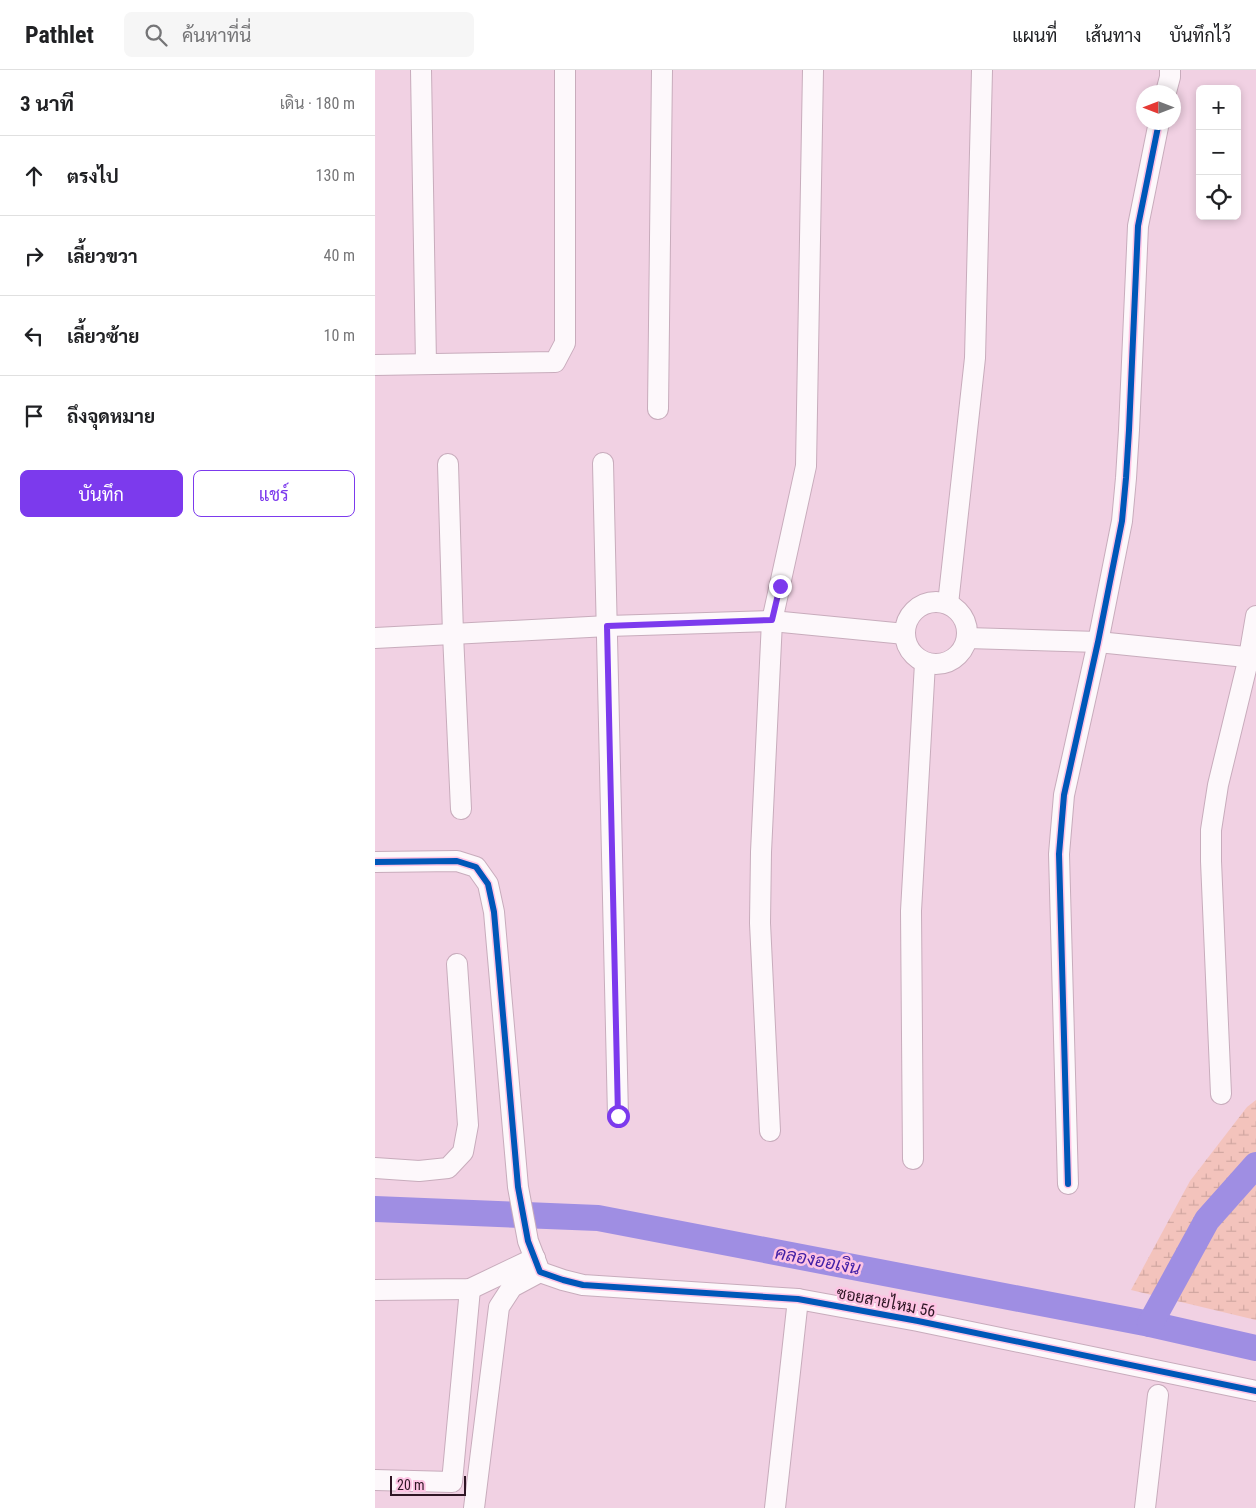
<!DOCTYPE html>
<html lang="th">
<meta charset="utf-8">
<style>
:root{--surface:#fff;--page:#f6f6f6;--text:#202124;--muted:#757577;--line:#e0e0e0;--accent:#7c3aed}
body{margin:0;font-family:"Roboto Condensed",Sarabun,sans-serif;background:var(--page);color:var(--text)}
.controls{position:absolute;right:15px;top:15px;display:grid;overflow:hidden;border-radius:8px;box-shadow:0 2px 8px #0003}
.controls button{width:45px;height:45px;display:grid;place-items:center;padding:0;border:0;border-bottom:1px solid var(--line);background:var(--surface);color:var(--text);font:25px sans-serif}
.compass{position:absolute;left:761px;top:15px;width:45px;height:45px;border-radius:50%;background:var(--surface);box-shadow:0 2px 8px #0003;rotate:270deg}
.scale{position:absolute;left:15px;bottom:12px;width:76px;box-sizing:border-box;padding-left:5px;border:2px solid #2f1625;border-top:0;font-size:14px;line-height:18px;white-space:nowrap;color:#2f1625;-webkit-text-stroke:4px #fec4e4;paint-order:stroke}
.stop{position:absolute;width:15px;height:15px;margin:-11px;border:4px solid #7c3aed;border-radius:50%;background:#fff}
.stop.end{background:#7c3aed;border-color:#fff;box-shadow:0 1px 5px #0008}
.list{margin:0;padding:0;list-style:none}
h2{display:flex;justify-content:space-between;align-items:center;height:65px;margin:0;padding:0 20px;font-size:21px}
h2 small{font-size:16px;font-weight:400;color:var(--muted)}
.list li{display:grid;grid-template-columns:32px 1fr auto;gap:15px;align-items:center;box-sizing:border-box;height:80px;padding:0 20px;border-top:1px solid var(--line)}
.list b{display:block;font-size:19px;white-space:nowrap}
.list em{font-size:16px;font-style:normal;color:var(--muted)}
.actions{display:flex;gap:10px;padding:15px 20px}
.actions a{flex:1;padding:11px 0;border:1px solid var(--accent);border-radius:8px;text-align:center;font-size:18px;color:var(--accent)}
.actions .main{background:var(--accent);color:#fff}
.icon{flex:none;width:28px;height:28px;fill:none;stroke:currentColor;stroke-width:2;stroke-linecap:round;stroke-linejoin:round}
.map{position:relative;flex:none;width:881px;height:1438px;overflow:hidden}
header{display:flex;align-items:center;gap:30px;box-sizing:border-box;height:70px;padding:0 25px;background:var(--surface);border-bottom:1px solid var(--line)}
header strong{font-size:24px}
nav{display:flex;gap:28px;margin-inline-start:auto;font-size:18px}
.search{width:350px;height:45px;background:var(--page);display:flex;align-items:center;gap:12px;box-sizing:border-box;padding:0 18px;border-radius:8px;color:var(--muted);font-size:19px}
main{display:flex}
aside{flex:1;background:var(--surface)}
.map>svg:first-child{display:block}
.wetland{fill:url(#wetland-marsh)}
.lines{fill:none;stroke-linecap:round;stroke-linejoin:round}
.canal{stroke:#9f8ee3;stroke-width:26}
.minor-casing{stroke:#c8acbc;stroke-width:22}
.minor{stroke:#fdf8fb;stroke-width:20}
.cycleway-casing{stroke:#fec4e4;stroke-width:9}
.cycleway{stroke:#0057b8;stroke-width:6}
.route{stroke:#7c3aed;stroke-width:6}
.labels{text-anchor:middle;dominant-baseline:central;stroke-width:5;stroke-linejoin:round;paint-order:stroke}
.street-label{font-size:16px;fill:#2f1625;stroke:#fec4e4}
.water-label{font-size:18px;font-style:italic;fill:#4321a6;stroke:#fec4e4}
</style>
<header>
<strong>Pathlet</strong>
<div class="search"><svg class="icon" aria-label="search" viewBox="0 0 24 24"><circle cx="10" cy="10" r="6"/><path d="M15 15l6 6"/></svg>ค้นหาที่นี่</div>
<nav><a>แผนที่</a><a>เส้นทาง</a><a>บันทึกไว้</a></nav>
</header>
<main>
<aside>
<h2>3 นาที<small>เดิน · 180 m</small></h2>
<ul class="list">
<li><svg class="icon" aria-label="ahead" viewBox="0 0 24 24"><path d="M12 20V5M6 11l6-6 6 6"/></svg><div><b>ตรงไป</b></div><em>130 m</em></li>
<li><svg class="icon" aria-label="right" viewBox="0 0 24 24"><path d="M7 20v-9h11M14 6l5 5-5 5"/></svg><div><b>เลี้ยวขวา</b></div><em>40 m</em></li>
<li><svg class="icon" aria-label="left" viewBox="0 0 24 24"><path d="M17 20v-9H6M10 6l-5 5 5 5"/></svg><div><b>เลี้ยวซ้าย</b></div><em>10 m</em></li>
<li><svg class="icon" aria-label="arrive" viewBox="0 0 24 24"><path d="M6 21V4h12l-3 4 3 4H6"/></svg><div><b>ถึงจุดหมาย</b></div></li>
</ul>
<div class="actions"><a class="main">บันทึก</a><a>แชร์</a></div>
</aside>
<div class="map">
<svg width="881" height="1438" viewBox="0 0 881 1438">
<defs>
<pattern id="wetland-marsh" width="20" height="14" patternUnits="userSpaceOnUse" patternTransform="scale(1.25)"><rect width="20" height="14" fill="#f3c3bc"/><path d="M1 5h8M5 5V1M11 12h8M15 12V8" fill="none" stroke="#d1a7a1"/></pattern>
</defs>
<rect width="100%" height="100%" fill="#f1d1e3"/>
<path class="wetland" d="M 881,1030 L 881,1250 L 756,1220 L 815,1111 L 872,1037 Z"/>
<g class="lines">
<g class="canal">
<path d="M 0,1139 L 223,1148 L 775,1254 L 881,1278"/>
<path d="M 775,1254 L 832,1150 L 881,1095"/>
</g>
<defs>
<g id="minor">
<path d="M 46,0 L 51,294"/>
<path d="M 791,22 L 795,7 L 795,0"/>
<path d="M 0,295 L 180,292 L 190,273 L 190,0"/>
<path d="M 283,339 L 287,0"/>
<path d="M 228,393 L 243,1046"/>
<path d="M 73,394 L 78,564 L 86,739"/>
<circle cx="561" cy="563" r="31"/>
<path d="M 573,534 L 600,288 L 607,0"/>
<path d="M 0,568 L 233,556 L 397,551 L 530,564"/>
<path d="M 592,568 L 723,572 L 881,588"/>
<path d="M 0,792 L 82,791 L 101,797 L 113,814 L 119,842 L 143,1117 L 153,1171 L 165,1202 L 188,1210 L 208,1215 L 423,1229 L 543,1251 L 881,1321"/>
<path d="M 846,1024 L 836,791 L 836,760 L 843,715 L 874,587 L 881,546"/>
<path d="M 395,1061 L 385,853 L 386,782 L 397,551 L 431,396 L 438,0"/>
<path d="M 538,1089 L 536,841 L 550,593"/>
<path d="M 0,1098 L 44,1101 L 73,1098 L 88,1082 L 93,1055 L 82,894"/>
<path d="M 693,1114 L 684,784 L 689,725 L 723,572 L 747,451 L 751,408 L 754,360 L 763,156 L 784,52"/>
<path d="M 0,1220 L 95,1219 L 160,1188"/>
<path d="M 0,1410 L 77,1412 L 95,1219"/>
<path d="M 99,1438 L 124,1237 L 137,1217 L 165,1202"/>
<path d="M 400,1438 L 423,1229"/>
<path d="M 770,1438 L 783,1325"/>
</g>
</defs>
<use href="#minor" class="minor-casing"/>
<use href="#minor" class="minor"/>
<defs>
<g id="cycleway">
<path d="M 0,792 L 82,791 L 101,797 L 113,814 L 119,842 L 143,1117 L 153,1171 L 165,1202 L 188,1210 L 208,1215 L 423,1229 L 543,1251 L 881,1321"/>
<path d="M 693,1114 L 684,784 L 689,725 L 723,572 L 747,451 L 751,408 L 754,360 L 763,156 L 784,52"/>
</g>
</defs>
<use href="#cycleway" class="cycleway-casing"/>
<use href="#cycleway" class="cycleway"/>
</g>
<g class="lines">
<path class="route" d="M 243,1046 L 232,556 L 397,550 L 405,516"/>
</g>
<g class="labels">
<g class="street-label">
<text transform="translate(511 1232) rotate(11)">ซอยสายไหม 56</text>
</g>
<g class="water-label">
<text transform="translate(443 1190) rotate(11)">คลองออเงิน</text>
</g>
</g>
</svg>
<div class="controls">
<button>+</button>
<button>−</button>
<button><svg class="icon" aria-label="locate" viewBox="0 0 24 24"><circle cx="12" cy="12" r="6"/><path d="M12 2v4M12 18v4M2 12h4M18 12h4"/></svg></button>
</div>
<svg class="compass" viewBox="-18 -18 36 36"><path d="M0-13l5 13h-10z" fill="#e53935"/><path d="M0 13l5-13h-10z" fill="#757577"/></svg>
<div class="scale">20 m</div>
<div class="stop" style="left:243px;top:1046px"></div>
<div class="stop end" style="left:405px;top:516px"></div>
</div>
</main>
